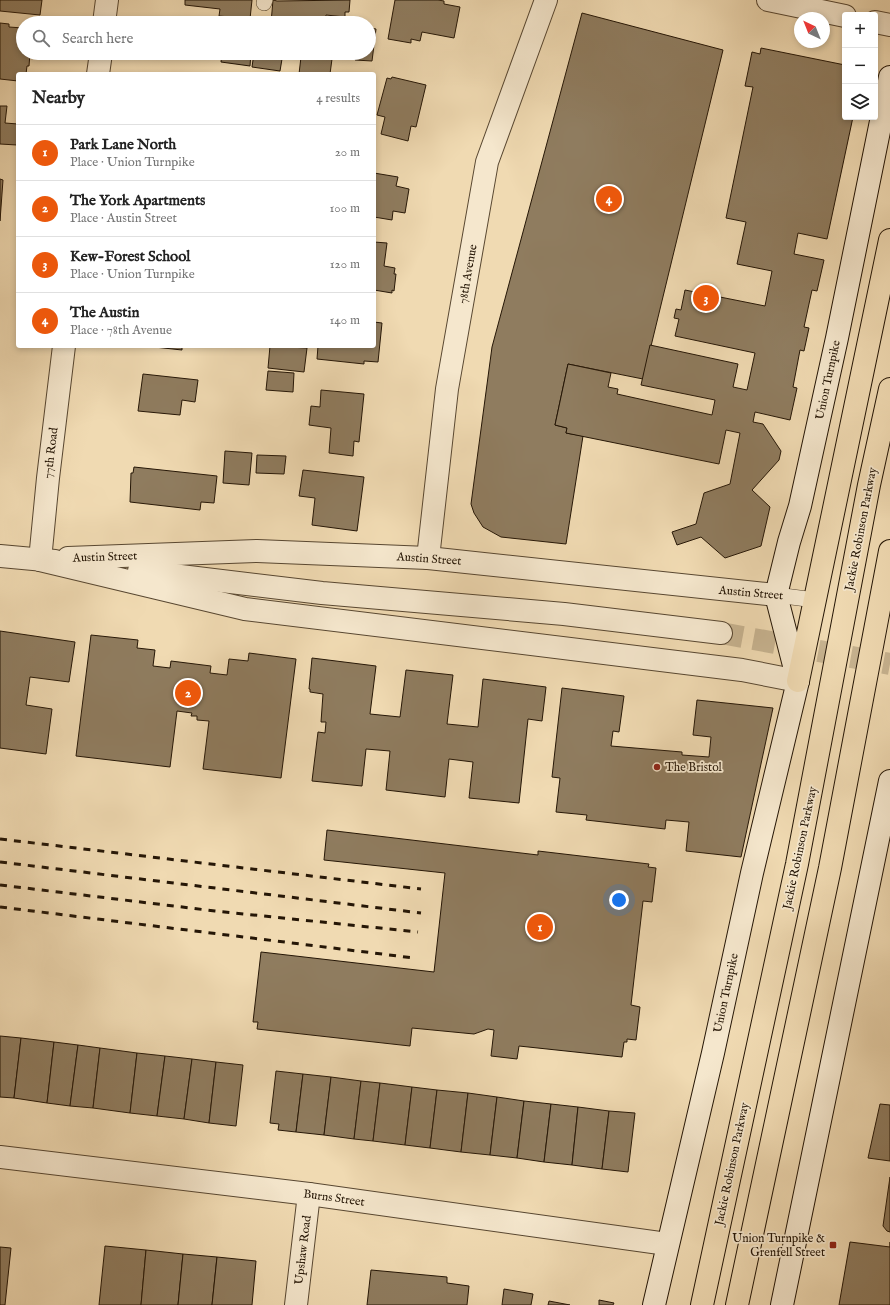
<!DOCTYPE html>
<meta charset="utf-8">
<style>
:root{--surface:#fff;--page:#f6f6f6;--text:#222;--muted:#767676;--line:#e0e0e0;--accent:#ea580c}
body{margin:0;font-family:"IM FELL English",serif;background:var(--page);color:var(--text)}
.controls{position:absolute;right:12px;top:12px;display:grid;overflow:hidden;border-radius:4px;box-shadow:0 2px 6px #0003}
.controls button{width:36px;height:36px;display:grid;place-items:center;padding:0;border:0;border-bottom:1px solid var(--line);background:var(--surface);color:var(--text);font:20px sans-serif}
.compass{position:absolute;left:794px;top:12px;width:36px;height:36px;border-radius:50%;background:var(--surface);box-shadow:0 2px 6px #0003;rotate:317deg}
.you{position:absolute;left:619px;top:900px;width:14px;height:14px;margin:-10px;border:3px solid #fff;border-radius:50%;background:#1a73e8;box-shadow:0 0 0 6px #1a73e833}
.badge{display:grid;place-items:center;width:26px;height:26px;border-radius:50%;background:var(--accent);color:#fff;font-size:13px;font-weight:700}
.pin{position:absolute;translate:-50% -50%;border:2px solid #fff;box-shadow:0 1px 4px #0006}
.list{margin:0;padding:0;list-style:none}
h2{display:flex;justify-content:space-between;align-items:center;height:52px;margin:0;padding:0 16px;font-size:17px}
h2 small{font-size:13px;font-weight:400;color:var(--muted)}
.list li{display:grid;grid-template-columns:26px 1fr auto;gap:12px;align-items:center;box-sizing:border-box;height:56px;padding:0 16px;border-top:1px solid var(--line)}
.list b{display:block;font-size:15px;white-space:nowrap}
.list p{margin:0;font-size:13px;white-space:nowrap;color:var(--muted)}
.list em{font-size:13px;font-style:normal;color:var(--muted)}
.icon{flex:none;width:22px;height:22px;fill:none;stroke:currentColor;stroke-width:2;stroke-linecap:round;stroke-linejoin:round}
.map{position:relative;flex:none;width:890px;height:1305px;overflow:hidden}
.search{position:absolute;background:var(--surface);box-shadow:0 2px 6px #0003;left:16px;top:16px;width:360px;height:44px;display:flex;align-items:center;gap:10px;box-sizing:border-box;padding:0 14px;border-radius:22px;color:var(--muted);font-size:15px}
.panel{position:absolute;background:var(--surface);box-shadow:0 2px 6px #0003;left:16px;top:72px;width:360px;height:276px;border-radius:4px}
.map>svg:first-child{display:block}
.building{fill:#8f7c5f;stroke:#251606}
.lines{fill:none;stroke-linecap:round;stroke-linejoin:round}
.street-tunnel{stroke:#c7b390;stroke-width:22;stroke-dasharray:22 11;stroke-linecap:butt}
.lane-casing{stroke:#584731;stroke-width:16}
.street-casing{stroke:#584731;stroke-width:24}
.secondary-casing{stroke:#251606;stroke-width:24}
.primary-casing{stroke:#251606;stroke-width:24}
.highway-casing{stroke:#251606;stroke-width:24}
.lane{stroke:#f5e7cd;stroke-width:15}
.street{stroke:#f5e7cd;stroke-width:22}
.secondary{stroke:#f5e7cd;stroke-width:22}
.primary{stroke:#f0dab2;stroke-width:22}
.highway{stroke:#f0dab2;stroke-width:22}
.rail{stroke:#251606;stroke-width:3;stroke-dasharray:7 7;stroke-linecap:butt}
.poi-dot{fill:#8f2418;stroke:#f5e7cd;stroke-width:1.5}
.labels{text-anchor:middle;dominant-baseline:central;stroke-width:3.5;stroke-linejoin:round;paint-order:stroke}
.street-label{font-size:12px;fill:#251606;stroke:#f5e7cd}
.poi-label{font-size:12px;fill:#251606;stroke:#f5e7cd;text-anchor:start}
</style>
<div class="map">
<svg width="890" height="1305" viewBox="0 0 890 1305">
<rect width="100%" height="100%" fill="#f0dab2"/>
<filter id="stains"><feTurbulence type="fractalNoise" baseFrequency=".005" numOctaves="4"/><feColorMatrix values="0 0 0 0 .2 0 0 0 0 .09 0 0 0 0 .02 0 0 0 .5 -.17"/></filter>
<radialGradient id="worn" r=".72"><stop offset=".6" stop-color="#630" stop-opacity="0"/><stop offset="1" stop-color="#630" stop-opacity=".3"/></radialGradient>
<g class="building">
<path d="M 0,0 L 42,0 L 40,15 L 0,11 Z"/>
<path d="M 185,0 L 252,0 L 250,19 L 219,16 L 220,9 L 185,5 Z"/>
<path d="M 273,0 L 277,1 L 350,0 L 349,12 L 345,12 L 345,17 L 326,15 L 325,23 L 287,20 L 287,23 L 271,23 Z"/>
<path d="M 395,0 L 438,0 L 444,1 L 444,4 L 460,7 L 454,38 L 422,32 L 420,41 L 411,39 L 411,43 L 388,39 Z"/>
<path d="M 582,13 L 723,50 L 643,379 L 568,364 L 555,425 L 567,428 L 566,433 L 583,436 L 566,544 L 501,537 L 483,527 L 474,513 L 471,504 L 492,347 Z"/>
<path d="M 0,23 L 9,24 L 9,27 L 23,28 L 23,53 L 30,53 L 29,66 L 27,66 L 26,74 L 18,74 L 18,81 L 0,79 Z"/>
<path d="M 369,28 L 376,29 L 372,61 L 355,60 L 356,53 L 369,53 Z"/>
<path d="M 761,48 L 845,65 L 845,117 L 853,117 L 827,239 L 798,233 L 794,254 L 824,260 L 817,291 L 812,290 L 804,327 L 809,328 L 804,351 L 800,350 L 793,387 L 797,388 L 790,420 L 755,412 L 753,422 L 763,424 L 781,451 L 779,460 L 752,490 L 770,507 L 761,546 L 725,558 L 701,537 L 677,545 L 672,532 L 696,524 L 704,493 L 730,484 L 740,433 L 726,430 L 719,464 L 566,433 L 567,428 L 555,425 L 568,364 L 611,373 L 608,387 L 618,389 L 617,394 L 712,415 L 715,400 L 641,385 L 650,345 L 738,364 L 733,387 L 747,390 L 755,353 L 675,336 L 679,319 L 674,318 L 676,309 L 681,310 L 685,290 L 765,306 L 772,271 L 737,264 L 746,222 L 726,218 L 753,87 L 745,86 L 752,52 L 760,54 Z"/>
<path d="M 222,53 L 251,53 L 250,66 L 221,62 Z"/>
<path d="M 254,53 L 283,53 L 280,71 L 252,67 Z"/>
<path d="M 301,57 L 332,59 L 330,74 L 299,74 Z"/>
<path d="M 392,77 L 426,85 L 416,127 L 411,126 L 408,141 L 381,134 L 385,117 L 377,115 L 387,78 L 391,79 Z"/>
<path d="M 0,106 L 7,106 L 5,123 L 18,124 L 17,145 L 0,144 Z"/>
<path d="M 374,173 L 398,177 L 396,186 L 409,189 L 405,213 L 393,211 L 392,220 L 374,217 Z"/>
<path d="M 0,179 L 3,180 L 0,221 Z"/>
<path d="M 374,242 L 387,243 L 384,266 L 395,268 L 394,274 L 396,274 L 394,291 L 392,290 L 392,293 L 374,290 Z"/>
<path d="M 374,322 L 382,323 L 378,362 L 364,361 L 364,364 L 317,359 L 318,346 L 374,346 Z"/>
<path d="M 145,346 L 182,346 L 182,350 Z"/>
<path d="M 270,346 L 307,348 L 304,372 L 268,368 Z"/>
<path d="M 268,371 L 294,373 L 293,392 L 266,390 Z"/>
<path d="M 143,374 L 198,380 L 195,402 L 182,400 L 180,415 L 138,411 Z"/>
<path d="M 321,390 L 364,394 L 359,442 L 354,441 L 353,456 L 329,453 L 331,428 L 309,425 L 311,406 L 320,407 Z"/>
<path d="M 225,451 L 252,453 L 249,485 L 223,483 Z"/>
<path d="M 257,455 L 286,456 L 284,474 L 256,473 Z"/>
<path d="M 134,467 L 217,476 L 214,503 L 201,502 L 200,510 L 130,502 L 131,473 L 133,473 Z"/>
<path d="M 303,470 L 364,477 L 357,531 L 312,525 L 315,498 L 299,496 Z"/>
<path d="M 0,631 L 75,642 L 69,682 L 30,677 L 26,705 L 52,709 L 46,754 L 0,748 Z"/>
<path d="M 91,635 L 138,640 L 137,648 L 155,650 L 153,666 L 170,668 L 171,661 L 211,666 L 210,673 L 227,675 L 229,659 L 248,661 L 249,653 L 296,659 L 281,778 L 203,769 L 209,721 L 197,720 L 197,716 L 191,716 L 192,713 L 177,711 L 170,767 L 76,756 Z"/>
<path d="M 312,658 L 376,666 L 370,714 L 400,717 L 406,670 L 453,675 L 447,724 L 478,727 L 483,679 L 546,687 L 542,721 L 528,719 L 519,803 L 469,798 L 473,762 L 449,759 L 445,797 L 386,790 L 390,751 L 366,749 L 362,786 L 312,781 L 318,732 L 325,733 L 326,722 L 321,722 L 323,694 L 310,692 L 310,689 L 309,689 Z"/>
<path d="M 562,688 L 624,696 L 619,732 L 613,731 L 611,746 L 682,752 L 682,755 L 709,757 L 711,737 L 693,735 L 697,700 L 773,708 L 741,857 L 686,851 L 689,822 L 666,820 L 665,829 L 586,820 L 587,815 L 556,812 L 560,778 L 552,777 Z"/>
<path d="M 327,830 L 538,855 L 538,851 L 649,864 L 648,867 L 656,868 L 652,902 L 643,901 L 631,1005 L 640,1007 L 636,1040 L 627,1039 L 627,1042 L 624,1042 L 622,1057 L 519,1046 L 517,1059 L 491,1056 L 494,1030 L 488,1029 L 474,1034 L 412,1028 L 410,1046 L 257,1029 L 258,1022 L 253,1022 L 261,952 L 434,972 L 445,873 L 324,860 Z"/>
<path d="M 0,1036 L 21,1038 L 14,1098 L 0,1097 Z"/>
<path d="M 21,1038 L 54,1042 L 47,1103 L 14,1098 Z"/>
<path d="M 54,1042 L 78,1045 L 70,1106 L 47,1103 Z"/>
<path d="M 78,1045 L 100,1048 L 93,1108 L 70,1106 Z"/>
<path d="M 100,1048 L 137,1053 L 130,1113 L 93,1108 Z"/>
<path d="M 137,1053 L 165,1056 L 157,1116 L 130,1113 Z"/>
<path d="M 165,1056 L 192,1059 L 184,1119 L 157,1116 Z"/>
<path d="M 192,1059 L 216,1062 L 209,1123 L 184,1119 Z"/>
<path d="M 216,1062 L 243,1065 L 236,1126 L 209,1123 Z"/>
<path d="M 276,1071 L 303,1074 L 296,1132 L 278,1130 L 279,1124 L 270,1123 Z"/>
<path d="M 303,1074 L 331,1077 L 324,1135 L 296,1132 Z"/>
<path d="M 331,1077 L 361,1081 L 354,1139 L 324,1135 Z"/>
<path d="M 361,1081 L 380,1083 L 373,1141 L 354,1139 Z"/>
<path d="M 380,1083 L 412,1087 L 405,1145 L 373,1141 Z"/>
<path d="M 412,1087 L 437,1090 L 430,1148 L 405,1145 Z"/>
<path d="M 437,1090 L 468,1093 L 461,1152 L 430,1148 Z"/>
<path d="M 468,1093 L 497,1097 L 490,1155 L 461,1152 Z"/>
<path d="M 497,1097 L 524,1101 L 517,1158 L 490,1155 Z"/>
<path d="M 524,1101 L 551,1104 L 544,1162 L 517,1158 Z"/>
<path d="M 551,1104 L 578,1107 L 572,1165 L 544,1162 Z"/>
<path d="M 880,1104 L 890,1105 L 890,1161 L 868,1158 Z"/>
<path d="M 578,1107 L 609,1111 L 602,1169 L 572,1165 Z"/>
<path d="M 609,1111 L 635,1113 L 628,1172 L 602,1169 Z"/>
<path d="M 890,1177 L 890,1232 L 887,1231 L 883,1226 Z"/>
<path d="M 850,1242 L 890,1247 L 890,1242 L 890,1305 L 839,1305 Z"/>
<path d="M 105,1246 L 146,1250 L 141,1305 L 99,1305 Z"/>
<path d="M 0,1247 L 11,1248 L 5,1305 L 0,1305 Z"/>
<path d="M 146,1250 L 183,1254 L 178,1305 L 141,1305 Z"/>
<path d="M 183,1254 L 217,1257 L 212,1305 L 178,1305 Z"/>
<path d="M 217,1257 L 256,1261 L 252,1305 L 212,1305 Z"/>
<path d="M 371,1270 L 447,1277 L 447,1283 L 469,1286 L 467,1305 L 367,1305 Z"/>
<path d="M 504,1289 L 533,1294 L 531,1305 L 502,1305 Z"/>
<path d="M 599,1300 L 614,1303 L 613,1305 L 599,1305 Z"/>
<path d="M 549,1301 L 570,1305 L 548,1305 Z"/>
</g>
<g class="lines">
<path class="street-tunnel" d="M 721,633 L 890,664"/>
<defs>
<g id="lane">
<path d="M 264,3 L 265,0"/>
<path d="M 776,595 L 815,600"/>
</g>
<g id="street">
<path d="M 768,0 L 845,16"/>
<path d="M 875,22 L 890,25"/>
<path d="M 104,23 L 107,0"/>
<path d="M 98,74 L 101,53"/>
<path d="M 0,556 L 55,561"/>
<path d="M 68,558 L 257,551 L 428,558 L 776,595"/>
<path d="M 428,558 L 447,389 L 487,162 L 546,0"/>
<path d="M 40,560 L 245,609 L 742,670 L 798,681"/>
<path d="M 40,560 L 48,478 L 64,346"/>
<path d="M 139,571 L 322,593 L 564,614 L 721,633"/>
<path d="M 0,1157 L 309,1194 L 667,1244"/>
<path d="M 296,1305 L 309,1194"/>
</g>
<g id="secondary">
<path d="M 654,1305 L 713,1053 L 752,873 L 798,681 L 776,595 L 789,542 L 800,506 L 837,338 L 890,77"/>
<path d="M 782,1305 L 890,781"/>
</g>
<path id="primary" d="M 798,681 L 890,240"/>
<g id="highway">
<path d="M 702,1305 L 797,864 L 869,485 L 890,389"/>
<path d="M 737,1305 L 830,868 L 890,551"/>
</g>
</defs>
<use href="#lane" class="lane-casing"/>
<use href="#street" class="street-casing"/>
<use href="#secondary" class="secondary-casing"/>
<use href="#primary" class="primary-casing"/>
<use href="#highway" class="highway-casing"/>
<use href="#lane" class="lane"/>
<use href="#street" class="street"/>
<use href="#secondary" class="secondary"/>
<use href="#primary" class="primary"/>
<use href="#highway" class="highway"/>
<g class="rail">
<path d="M 0,839 L 421,889"/>
<path d="M 0,862 L 421,913"/>
<path d="M 0,885 L 215,911 L 418,932"/>
<path d="M 0,907 L 414,958"/>
</g>
</g>
<g class="poi-dot">
<circle cx="657" cy="767" r="4"/>
<rect x="829" y="1241" width="8" height="8" rx="2"/>
</g>
<g class="labels">
<g class="street-label">
<text transform="translate(468 274) rotate(-80)">78th Avenue</text>
<text transform="translate(828 380) rotate(-78)">Union Turnpike</text>
<text transform="translate(51 453) rotate(-83)">77th Road</text>
<text transform="translate(861 529) rotate(-79)">Jackie Robinson Parkway</text>
<text transform="translate(105 557) rotate(-2)">Austin Street</text>
<text transform="translate(429 559) rotate(4)">Austin Street</text>
<text transform="translate(751 593) rotate(5)">Austin Street</text>
<text transform="translate(800 848) rotate(-78)">Jackie Robinson Parkway</text>
<text transform="translate(726 993) rotate(-78)">Union Turnpike</text>
<text transform="translate(732 1164) rotate(-78)">Jackie Robinson Parkway</text>
<text transform="translate(334 1198) rotate(8)">Burns Street</text>
<text transform="translate(303 1250) rotate(-83)">Upshaw Road</text>
</g>
<g class="poi-label">
<text x="665" y="767">The Bristol</text>
<text x="825" y="1238" text-anchor="end">Union Turnpike &amp;<tspan x="825" dy="14">Grenfell Street</tspan></text>
</g>
</g>
<rect width="100%" height="100%" filter="url(#stains)"/>
<rect width="100%" height="100%" fill="url(#worn)"/>
</svg>
<div class="controls">
<button>+</button>
<button>−</button>
<button><svg class="icon" aria-label="layers" viewBox="0 0 24 24"><path d="M12 4l9 5-9 5-9-5zM3 14l9 5 9-5"/></svg></button>
</div>
<svg class="compass" viewBox="-18 -18 36 36"><path d="M0-13l5 13h-10z" fill="#e53935"/><path d="M0 13l5-13h-10z" fill="#767676"/></svg>
<div class="you"></div>
<div class="pin badge" style="left:540px;top:927px">1</div>
<div class="pin badge" style="left:188px;top:693px">2</div>
<div class="pin badge" style="left:706px;top:298px">3</div>
<div class="pin badge" style="left:609px;top:199px">4</div>
<div class="search"><svg class="icon" aria-label="search" viewBox="0 0 24 24"><circle cx="10" cy="10" r="6"/><path d="M15 15l6 6"/></svg>Search here</div>
<section class="panel">
<h2>Nearby<small>4 results</small></h2>
<ul class="list">
<li><span class="badge">1</span><div><b>Park Lane North</b><p>Place · Union Turnpike</p></div><em>20 m</em></li>
<li><span class="badge">2</span><div><b>The York Apartments</b><p>Place · Austin Street</p></div><em>100 m</em></li>
<li><span class="badge">3</span><div><b>Kew-Forest School</b><p>Place · Union Turnpike</p></div><em>120 m</em></li>
<li><span class="badge">4</span><div><b>The Austin</b><p>Place · 78th Avenue</p></div><em>140 m</em></li>
</ul>
</section>
</div>
